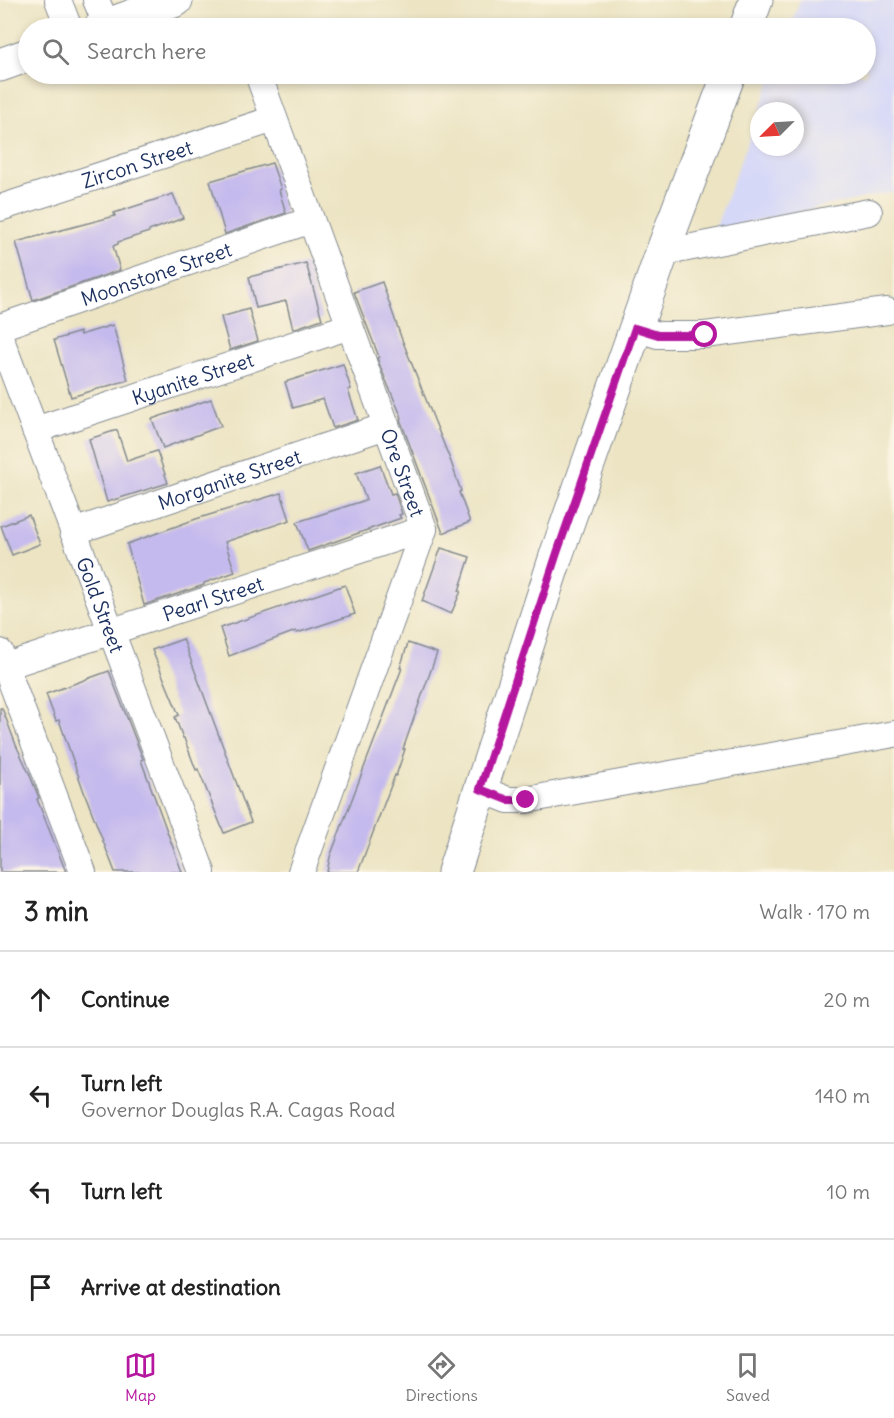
<!DOCTYPE html>
<meta charset="utf-8">
<style>
:root{--surface:#fff;--page:#f6f6f6;--text:#222;--muted:#767676;--line:#e0e0e0;--accent:#b5179e}
body{margin:0;font-family:Delius,sans-serif;background:var(--page);color:var(--text)}
.compass{position:absolute;left:750px;top:102px;width:54px;height:54px;border-radius:50%;background:var(--surface);box-shadow:0 3px 9px #0003;rotate:246deg}
.stop{position:absolute;width:18px;height:18px;margin:-14px;border:4px solid #b5179e;border-radius:50%;background:#fff}
.stop.end{background:#b5179e;border-color:#fff;box-shadow:0 2px 6px #0008}
.list{margin:0;padding:0;list-style:none}
h2{display:flex;justify-content:space-between;align-items:center;height:78px;margin:0;padding:0 24px;font-size:26px}
h2 small{font-size:20px;font-weight:400;color:var(--muted)}
.list li{display:grid;grid-template-columns:39px 1fr auto;gap:18px;align-items:center;box-sizing:border-box;height:96px;padding:0 24px;border-top:2px solid var(--line)}
.list b{display:block;font-size:22px;white-space:nowrap}
.list p{margin:0;font-size:20px;white-space:nowrap;color:var(--muted)}
.list em{font-size:20px;font-style:normal;color:var(--muted)}
.icon{flex:none;width:33px;height:33px;fill:none;stroke:currentColor;stroke-width:2;stroke-linecap:round;stroke-linejoin:round}
.map{position:relative;flex:none;width:894px;height:872px;overflow:hidden}
.search{position:absolute;background:var(--surface);box-shadow:0 3px 9px #0003;left:18px;right:18px;top:18px;height:66px;display:flex;align-items:center;gap:15px;box-sizing:border-box;padding:0 21px;border-radius:33px;color:var(--muted);font-size:22px}
.sheet{height:462px;background:var(--surface)}
nav{display:flex;justify-content:space-around;align-items:center;box-sizing:border-box;height:84px;border-top:2px solid var(--line);background:var(--surface);font-size:16px;color:var(--muted)}
nav a{display:grid;justify-items:center;gap:3px}
nav .on{color:var(--accent)}
.map>svg:first-child{display:block}
.built{fill:#d6d8f8;fill-rule:evenodd}
.building{fill:#c5baed}
.lines{fill:none;stroke-linecap:round;stroke-linejoin:round}
.minor-casing{stroke:#848a90;stroke-width:28}
.major-casing{stroke:#848a90;stroke-width:35}
.minor{stroke:#fff;stroke-width:26}
.major{stroke:#fff;stroke-width:33}
.route{stroke:#b5179e;stroke-width:8}
.labels{text-anchor:middle;dominant-baseline:central;stroke-width:6;stroke-linejoin:round;paint-order:stroke}
.street-label{font-size:20px;fill:#1b2f5e;stroke:#fcf5e5}
</style>
<div class="map">
<svg width="894" height="872" viewBox="0 0 894 872">
<rect width="100%" height="100%" fill="#fcf5e5"/>
<filter id="ink" filterUnits="userSpaceOnUse"><feTurbulence type="fractalNoise" baseFrequency=".0167" numOctaves="2"/><feDisplacementMap in="SourceGraphic" scale="12" xChannelSelector="R" yChannelSelector="G"/><feConvolveMatrix kernelMatrix="1 2 1 2 8 2 1 2 1" color-interpolation-filters="sRGB"/></filter>
<filter id="wash" filterUnits="userSpaceOnUse"><feTurbulence type="fractalNoise" baseFrequency=".008" numOctaves="4" result="noise"/><feDisplacementMap in="SourceGraphic" scale="24" xChannelSelector="R" yChannelSelector="G"/><feGaussianBlur stdDeviation="1.35" result="paint"/><feColorMatrix in="noise" values="0 0 0 0 0 0 0 0 0 0 0 0 0 0 0 0 0 1.4 0 .05"/><feComposite in="paint" operator="in"/></filter>
<g filter="url(#wash)">
<rect width="100%" height="100%" fill="#ece4c3"/>
<path class="built" d="M 800,0 L 894,0 L 894,192 L 715,229 L 773,74 L 866,74 L 866,28 L 790,28 ZM 759,111 L 795,111 L 795,147 L 759,147 Z"/>
<g id="blocks">
<g class="building">
<path d="M 272,163 L 281,189 L 279,190 L 286,213 L 225,234 L 210,181 Z"/>
<path d="M 173,194 L 183,218 L 149,231 L 149,232 L 118,242 L 118,244 L 113,246 L 120,270 L 33,300 L 16,242 L 115,216 L 114,213 Z"/>
<path d="M 306,263 L 322,319 L 293,329 L 286,301 L 256,308 L 249,277 Z"/>
<path d="M 382,282 L 401,337 L 451,462 L 461,491 L 459,492 L 470,522 L 443,533 L 400,419 L 402,418 L 385,378 L 377,358 L 379,357 L 354,292 Z"/>
<path d="M 249,309 L 258,341 L 230,350 L 221,317 Z"/>
<path d="M 113,325 L 128,380 L 71,397 L 54,340 L 80,332 L 80,335 Z"/>
<path d="M 343,364 L 351,389 L 348,390 L 358,420 L 333,428 L 323,399 L 293,408 L 285,382 Z"/>
<path d="M 211,399 L 221,426 L 163,448 L 152,419 Z"/>
<path d="M 117,430 L 127,461 L 157,451 L 168,483 L 107,502 L 89,439 Z"/>
<path d="M 380,465 L 391,494 L 395,493 L 402,514 L 399,515 L 401,518 L 308,551 L 297,522 L 366,500 L 356,473 Z"/>
<path d="M 281,493 L 290,520 L 225,542 L 235,572 L 204,583 L 204,585 L 144,605 L 127,544 L 196,519 Z"/>
<path d="M 29,515 L 40,544 L 12,555 L 1,526 Z"/>
<path d="M 441,548 L 470,557 L 459,591 L 461,591 L 451,614 L 422,601 Z"/>
<path d="M 345,585 L 355,614 L 297,633 L 296,631 L 229,656 L 220,628 Z"/>
<path d="M 183,639 L 251,822 L 224,833 L 198,769 L 196,770 L 184,738 L 183,738 L 175,717 L 179,715 L 152,650 Z"/>
<path d="M 408,643 L 437,653 L 403,749 L 405,749 L 396,776 L 395,775 L 358,872 L 327,872 L 330,857 L 402,668 L 400,668 Z"/>
<path d="M 109,671 L 143,759 L 141,760 L 182,872 L 115,872 L 83,789 L 59,720 L 56,721 L 46,694 Z"/>
<path d="M 0,708 L 2,708 L 16,745 L 29,773 L 39,798 L 37,799 L 66,872 L 0,872 Z"/>
</g>
</g>
</g>
<g filter="url(#ink)">
<use href="#blocks" fill-opacity="0" stroke="#848a90" stroke-width="1.5"/>
<g class="lines">
<defs>
<g id="minor">
<path d="M 58,0 L 69,28"/>
<path d="M 96,0 L 107,26"/>
<path id="s1" d="M 258,74 L 424,529 L 301,872"/>
<path id="s2" d="M 0,208 L 274,119"/>
<path d="M 662,253 L 869,212"/>
<path id="s3" d="M 0,327 L 311,220"/>
<path d="M 635,328 L 658,335 L 705,335 L 887,311"/>
<path id="s4" d="M 0,337 L 202,872"/>
<path id="s5" d="M 35,430 L 350,326"/>
<path id="s6" d="M 73,532 L 386,426"/>
<path d="M 0,652 L 83,872"/>
<path id="s7" d="M 0,668 L 424,529"/>
<path d="M 480,789 L 508,800 L 526,800 L 894,734"/>
</g>
<g id="major">
<path d="M 100,28 L 176,0"/>
<path d="M 746,28 L 756,0"/>
<path d="M 0,65 L 28,55"/>
<path d="M 454,872 L 557,553 L 662,253 L 729,74"/>
</g>
</defs>
<use href="#minor" class="minor-casing"/>
<use href="#major" class="major-casing"/>
<use href="#minor" class="minor"/>
<use href="#major" class="major"/>
</g>
</g>
<g class="lines" filter="url(#ink)">
<path class="route" d="M 526,800 L 508,800 L 480,789 L 557,553 L 635,328 L 658,335 L 705,335"/>
</g>
<g class="labels">
<g class="street-label">
<text stroke="none"><textPath href="#s2" startOffset="144">Zircon Street</textPath></text>
<text stroke="none"><textPath href="#s3" startOffset="165">Moonstone Street</textPath></text>
<text stroke="none"><textPath href="#s5" startOffset="166">Kyanite Street</textPath></text>
<text stroke="none"><textPath href="#s1" startOffset="424">Ore Street</textPath></text>
<text stroke="none"><textPath href="#s6" startOffset="165">Morganite Street</textPath></text>
<text stroke="none"><textPath href="#s7" startOffset="224">Pearl Street</textPath></text>
<text stroke="none"><textPath href="#s4" startOffset="286">Gold Street</textPath></text>
</g>
</g>
</svg>
<svg class="compass" viewBox="-18 -18 36 36"><path d="M0-13l5 13h-10z" fill="#e53935"/><path d="M0 13l5-13h-10z" fill="#767676"/></svg>
<div class="stop" style="left:705px;top:335px"></div>
<div class="stop end" style="left:526px;top:800px"></div>
<div class="search"><svg class="icon" aria-label="search" viewBox="0 0 24 24"><circle cx="10" cy="10" r="6"/><path d="M15 15l6 6"/></svg>Search here</div>
</div>
<section class="sheet">
<h2>3 min<small>Walk · 170 m</small></h2>
<ul class="list">
<li><svg class="icon" aria-label="ahead" viewBox="0 0 24 24"><path d="M12 20V5M6 11l6-6 6 6"/></svg><div><b>Continue</b></div><em>20 m</em></li>
<li><svg class="icon" aria-label="left" viewBox="0 0 24 24"><path d="M17 20v-9H6M10 6l-5 5 5 5"/></svg><div><b>Turn left</b><p>Governor Douglas R.A. Cagas Road</p></div><em>140 m</em></li>
<li><svg class="icon" aria-label="left" viewBox="0 0 24 24"><path d="M17 20v-9H6M10 6l-5 5 5 5"/></svg><div><b>Turn left</b></div><em>10 m</em></li>
<li><svg class="icon" aria-label="arrive" viewBox="0 0 24 24"><path d="M6 21V4h12l-3 4 3 4H6"/></svg><div><b>Arrive at destination</b></div></li>
</ul>
</section>
<nav>
<a class="on"><svg class="icon" aria-label="map" viewBox="0 0 24 24"><path d="M3 6l6-2 6 2 6-2v14l-6 2-6-2-6 2zM9 4v14M15 6v14"/></svg>Map</a>
<a><svg class="icon" aria-label="directions" viewBox="0 0 24 24"><path d="M12 3l9 9-9 9-9-9zM9 14v-3h6M13 9l2 2-2 2"/></svg>Directions</a>
<a><svg class="icon" aria-label="saved" viewBox="0 0 24 24"><path d="M7 4h10v16l-5-4-5 4z"/></svg>Saved</a>
</nav>
